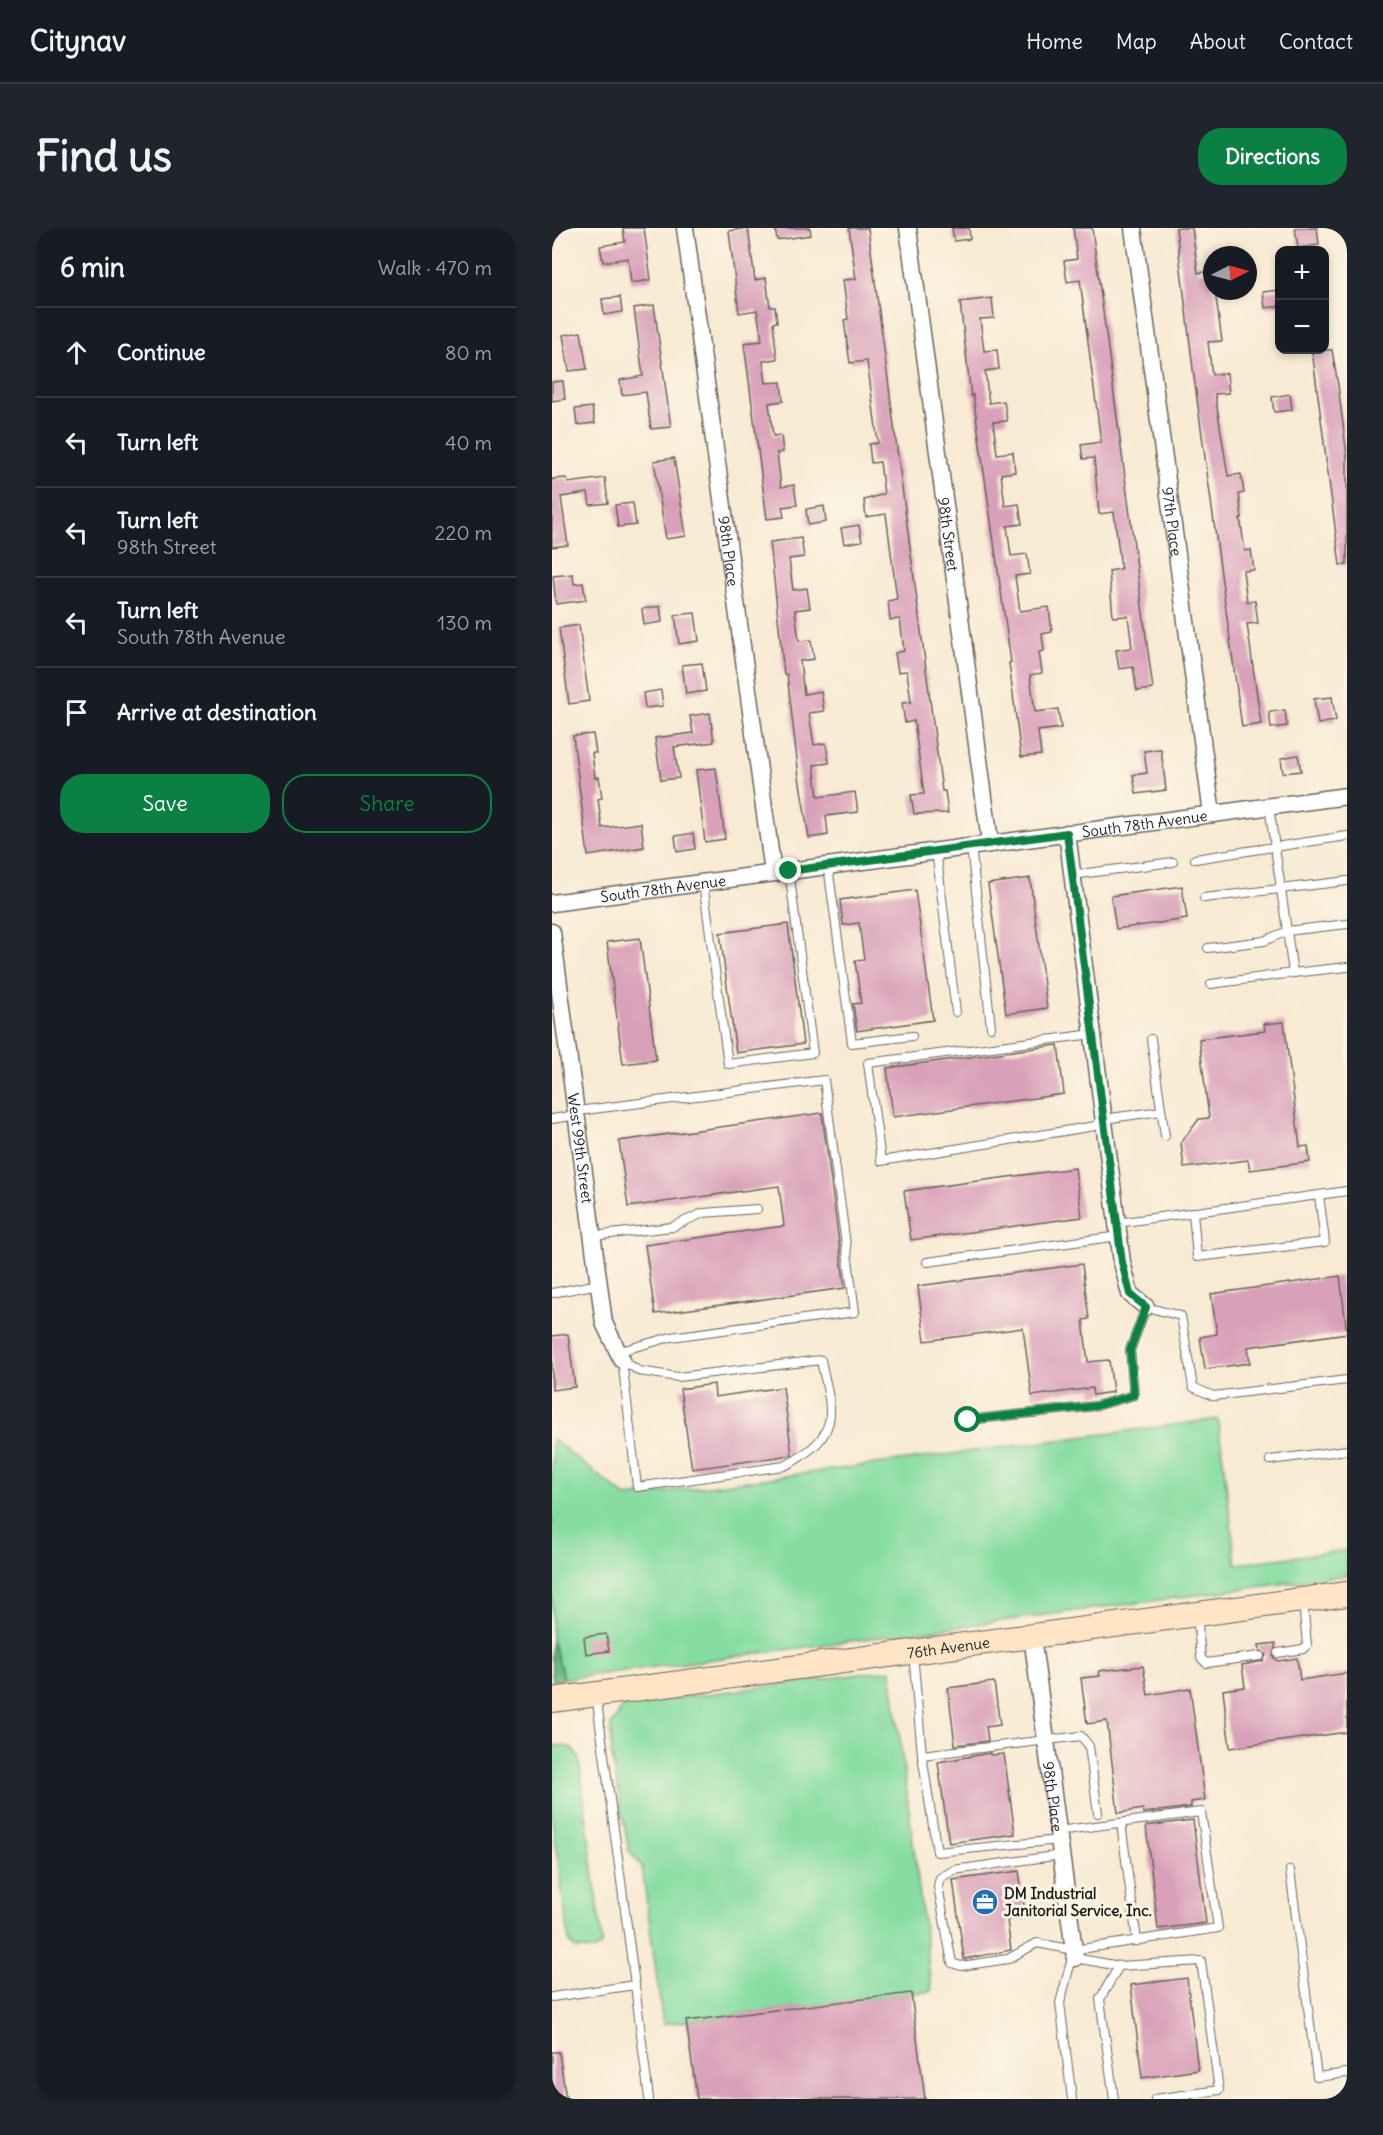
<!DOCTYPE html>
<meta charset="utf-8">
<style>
:root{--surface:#171b24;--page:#20242c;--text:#f1f3f6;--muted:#9ea1a6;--line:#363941;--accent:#0b8043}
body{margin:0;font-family:Delius,sans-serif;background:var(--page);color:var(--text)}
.controls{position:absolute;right:18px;top:18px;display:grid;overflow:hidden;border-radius:12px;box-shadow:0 3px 9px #0003}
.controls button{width:54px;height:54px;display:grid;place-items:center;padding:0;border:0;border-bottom:2px solid var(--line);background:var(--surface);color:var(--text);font:30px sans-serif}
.compass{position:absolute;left:651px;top:18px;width:54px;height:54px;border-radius:50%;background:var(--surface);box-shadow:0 3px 9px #0003;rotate:84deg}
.stop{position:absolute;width:18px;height:18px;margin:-14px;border:4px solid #0b8043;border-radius:50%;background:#fff}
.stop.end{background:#0b8043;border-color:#fff;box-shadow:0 2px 6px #0008}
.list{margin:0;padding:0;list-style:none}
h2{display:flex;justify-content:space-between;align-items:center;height:78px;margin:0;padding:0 24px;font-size:26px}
h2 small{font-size:20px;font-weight:400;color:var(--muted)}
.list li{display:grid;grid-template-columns:39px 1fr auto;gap:18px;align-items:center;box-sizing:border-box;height:90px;padding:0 24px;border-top:2px solid var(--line)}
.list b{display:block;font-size:22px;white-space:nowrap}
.list p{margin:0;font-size:20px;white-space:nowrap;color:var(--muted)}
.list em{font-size:20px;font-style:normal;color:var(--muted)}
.actions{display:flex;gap:12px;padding:18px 24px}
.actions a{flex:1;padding:14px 0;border:2px solid var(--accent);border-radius:24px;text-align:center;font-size:21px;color:var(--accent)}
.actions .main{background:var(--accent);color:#fff}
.icon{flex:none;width:33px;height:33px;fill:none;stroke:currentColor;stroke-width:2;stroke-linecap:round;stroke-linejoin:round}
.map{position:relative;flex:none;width:795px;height:1871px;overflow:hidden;border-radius:24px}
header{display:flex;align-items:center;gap:36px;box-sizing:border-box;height:84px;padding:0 30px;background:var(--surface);border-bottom:2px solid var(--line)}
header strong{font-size:28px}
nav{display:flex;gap:33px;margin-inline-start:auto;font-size:21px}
.intro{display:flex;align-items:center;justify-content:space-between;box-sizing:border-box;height:144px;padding:0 36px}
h1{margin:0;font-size:42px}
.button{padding:15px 27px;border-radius:24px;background:var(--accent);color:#fff;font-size:21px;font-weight:700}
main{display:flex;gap:36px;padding:0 36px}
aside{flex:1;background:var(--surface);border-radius:24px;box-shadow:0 3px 9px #0003}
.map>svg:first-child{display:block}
.green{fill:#87dda1;stroke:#527c5e;stroke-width:1.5}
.forest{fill:#6dbc87;stroke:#446c52;stroke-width:1.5}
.building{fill:#d9a0b9}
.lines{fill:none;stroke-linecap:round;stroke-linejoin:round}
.lane-casing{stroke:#69645c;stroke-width:10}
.street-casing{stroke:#69645c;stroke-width:19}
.secondary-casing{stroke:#69645c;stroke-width:26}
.lane{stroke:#fff;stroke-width:8}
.street{stroke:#fff;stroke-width:16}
.secondary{stroke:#ffe4c6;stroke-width:24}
.route{stroke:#0b8043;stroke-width:8}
.labels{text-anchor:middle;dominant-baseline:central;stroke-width:6;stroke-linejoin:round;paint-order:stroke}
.street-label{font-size:15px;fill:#1c1c1c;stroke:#fcf5e5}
.poi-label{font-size:15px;font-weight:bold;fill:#1c1c1c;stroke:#fcf5e5;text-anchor:start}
</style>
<header>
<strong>Citynav</strong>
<nav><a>Home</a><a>Map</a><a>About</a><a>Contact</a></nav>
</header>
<div class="intro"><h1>Find us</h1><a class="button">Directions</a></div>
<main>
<aside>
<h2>6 min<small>Walk · 470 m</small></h2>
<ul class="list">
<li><svg class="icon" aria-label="ahead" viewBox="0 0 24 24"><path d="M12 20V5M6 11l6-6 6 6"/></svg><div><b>Continue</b></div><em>80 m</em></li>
<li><svg class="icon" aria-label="left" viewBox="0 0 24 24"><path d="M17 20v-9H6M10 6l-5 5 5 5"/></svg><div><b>Turn left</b></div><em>40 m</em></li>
<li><svg class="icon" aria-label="left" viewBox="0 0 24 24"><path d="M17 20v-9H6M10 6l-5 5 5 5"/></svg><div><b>Turn left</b><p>98th Street</p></div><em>220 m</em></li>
<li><svg class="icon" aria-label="left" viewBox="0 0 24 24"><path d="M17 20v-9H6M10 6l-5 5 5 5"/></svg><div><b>Turn left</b><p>South 78th Avenue</p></div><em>130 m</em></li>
<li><svg class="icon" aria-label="arrive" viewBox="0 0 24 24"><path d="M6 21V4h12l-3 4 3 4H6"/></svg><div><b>Arrive at destination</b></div></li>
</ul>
<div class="actions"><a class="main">Save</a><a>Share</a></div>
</aside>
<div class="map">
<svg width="795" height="1871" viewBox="0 0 795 1871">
<rect width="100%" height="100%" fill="#fcf5e5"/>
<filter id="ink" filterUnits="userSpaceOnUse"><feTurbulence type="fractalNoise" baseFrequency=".0167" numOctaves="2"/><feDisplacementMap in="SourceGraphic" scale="12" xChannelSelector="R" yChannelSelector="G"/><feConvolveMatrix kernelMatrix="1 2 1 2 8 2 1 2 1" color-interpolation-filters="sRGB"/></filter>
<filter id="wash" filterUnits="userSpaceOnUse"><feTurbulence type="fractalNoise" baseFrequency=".008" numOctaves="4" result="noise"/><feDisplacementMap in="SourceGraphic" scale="24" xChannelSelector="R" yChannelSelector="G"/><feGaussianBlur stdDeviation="1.35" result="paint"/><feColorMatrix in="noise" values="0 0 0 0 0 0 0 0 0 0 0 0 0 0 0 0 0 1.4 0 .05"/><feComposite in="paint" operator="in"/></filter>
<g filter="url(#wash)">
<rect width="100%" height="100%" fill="#f8ead3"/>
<g class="green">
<path d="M 666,1191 L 684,1336 L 795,1322 L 795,1347 L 12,1451 L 0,1412 L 0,1211 L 74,1269 Z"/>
<path d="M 339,1442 L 380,1763 L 111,1796 L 90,1639 L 77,1623 L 59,1523 L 59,1497 L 72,1477 Z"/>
<path d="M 0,1518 C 14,1516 22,1518 27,1532 L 50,1713 L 49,1718 L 42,1722 L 24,1721 L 17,1714 L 0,1589 Z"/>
</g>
<path class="forest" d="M 0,1412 L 12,1451 L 0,1453 Z"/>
<g id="blocks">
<g class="building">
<path d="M 71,0 L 92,0 L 99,52 L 79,55 L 76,30 L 51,34 L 48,18 L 73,14 Z"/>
<path d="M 196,0 L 203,52 L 214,50 L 218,79 L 223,79 L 225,94 L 221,95 L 225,131 L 211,133 L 214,155 L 229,154 L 231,173 L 217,175 L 221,208 L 229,207 L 231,224 L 225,225 L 229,259 L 242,257 L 245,277 L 230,279 L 232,289 L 215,291 L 192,115 L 210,113 L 205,82 L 187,85 L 177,3 Z"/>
<path d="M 223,0 L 258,0 L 259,7 L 225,12 Z"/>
<path d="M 297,0 L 316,0 L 390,563 L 393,563 L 396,585 L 362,586 L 359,567 L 372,566 L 362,493 L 353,495 L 350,475 L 359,474 L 355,443 L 346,444 L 343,425 L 352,423 L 348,391 L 338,392 L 336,373 L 345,371 L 334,286 L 314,289 L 312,272 L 332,266 L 328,234 L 319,235 L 317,216 L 326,215 L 315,133 L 298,135 L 292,92 L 296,91 L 291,52 L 304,51 Z"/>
<path d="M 400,0 L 417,0 L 418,11 L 402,13 Z"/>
<path d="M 521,0 L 540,0 L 601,461 L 585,463 L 581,439 L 567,441 L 564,422 L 580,420 L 576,388 L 561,389 L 557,343 L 569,341 L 562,284 L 547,286 L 542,230 L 531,231 L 529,217 L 549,214 L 528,52 L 515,54 L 512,33 L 525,31 Z"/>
<path d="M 624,0 L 640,0 L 646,45 L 660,43 L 660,63 L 663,63 L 670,113 L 656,114 L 660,147 L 675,145 L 677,165 L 663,166 L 676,248 L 689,246 L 692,265 L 687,266 L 690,290 L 688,290 L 693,323 L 699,322 L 702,342 L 691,343 L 695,374 L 703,373 L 706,395 L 695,396 L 709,496 L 690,499 L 642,149 Z"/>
<path d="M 743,0 L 765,0 L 767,17 L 746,20 Z"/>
<path d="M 728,62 L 728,78 L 713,80 L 711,64 Z"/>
<path d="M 68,69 L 70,84 L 52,87 L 50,71 Z"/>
<path d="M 440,70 L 442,90 L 428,91 L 432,123 L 445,122 L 447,141 L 433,143 L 437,175 L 452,173 L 455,193 L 441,194 L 445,226 L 461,224 L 463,244 L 449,246 L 453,278 L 467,276 L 470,296 L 455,298 L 459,328 L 475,326 L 478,346 L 463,348 L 468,383 L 497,379 L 500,404 L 490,406 L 492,423 L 487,424 L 490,445 L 478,447 L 483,484 L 506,481 L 509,500 L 486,503 L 489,527 L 469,529 L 457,435 L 459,434 L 421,167 L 419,168 L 408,74 Z"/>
<path d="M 102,77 L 119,199 L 99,201 L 94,164 L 70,167 L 68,152 L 91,148 L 82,80 Z"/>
<path d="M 29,104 L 35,141 L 17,143 L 11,107 Z"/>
<path d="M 760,122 L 780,122 L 786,157 L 795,228 L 795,337 L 788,337 Z"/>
<path d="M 11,153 L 13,171 L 0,173 L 0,154 Z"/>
<path d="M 738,166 L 740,182 L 722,184 L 720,169 Z"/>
<path d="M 40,179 L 43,195 L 25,197 L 23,181 Z"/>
<path d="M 122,230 L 134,308 L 114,311 L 102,233 Z"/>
<path d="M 15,250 L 16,255 L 53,250 L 56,275 L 38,277 L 36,265 L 9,269 L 16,317 L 0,319 L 0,251 Z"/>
<path d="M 81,275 L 84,297 L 66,299 L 63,277 Z"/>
<path d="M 272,278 L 274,294 L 256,297 L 254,281 Z"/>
<path d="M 307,297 L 310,313 L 292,316 L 289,300 Z"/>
<path d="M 249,310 L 252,329 L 237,331 L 241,362 L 255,360 L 258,380 L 243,382 L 247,413 L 259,412 L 262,431 L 248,433 L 252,466 L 269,463 L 272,483 L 257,485 L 262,517 L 274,515 L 277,535 L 262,537 L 266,569 L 303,564 L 306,584 L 274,588 L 276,607 L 257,610 L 247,549 L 235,446 L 232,446 L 218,314 Z"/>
<path d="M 21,346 L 22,356 L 31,355 L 34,372 L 4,376 L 1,348 Z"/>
<path d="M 108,378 L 110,394 L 92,397 L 90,381 Z"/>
<path d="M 143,385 L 147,413 L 127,416 L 123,387 Z"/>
<path d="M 27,397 L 37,473 L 17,476 L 7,400 Z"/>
<path d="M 150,435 L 154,463 L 134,466 L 130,437 Z"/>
<path d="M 109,462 L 111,478 L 93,480 L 91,465 Z"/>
<path d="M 780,469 L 784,493 L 766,496 L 762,471 Z"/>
<path d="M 733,482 L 735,498 L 719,500 L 717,484 Z"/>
<path d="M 158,485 L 162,514 L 122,519 L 127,550 L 109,552 L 103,510 L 141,505 L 138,488 Z"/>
<path d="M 41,506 L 44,525 L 40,525 L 43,550 L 47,549 L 50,570 L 46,571 L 50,600 L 89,595 L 92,619 L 36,628 L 21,508 Z"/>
<path d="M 609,521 L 614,562 L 584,566 L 581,547 L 595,545 L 592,523 Z"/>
<path d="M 746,527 L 749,543 L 731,545 L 729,530 Z"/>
<path d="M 164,540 L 173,611 L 153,614 L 144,542 Z"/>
<path d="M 141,605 L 143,621 L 125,624 L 123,608 Z"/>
<path d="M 478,650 L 495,780 L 454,786 L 436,656 Z"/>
<path d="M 630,658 L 635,691 L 564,701 L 559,668 Z"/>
<path d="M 363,662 L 381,792 L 305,803 L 301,776 L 309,775 L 303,733 L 312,732 L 307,695 L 291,697 L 288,672 Z"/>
<path d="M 236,696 L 251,816 L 184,825 L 168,705 Z"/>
<path d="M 88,710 L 104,832 L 71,836 L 55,714 Z"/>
<path d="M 732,794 L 748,919 L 756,918 L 758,934 L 698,942 L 696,932 L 632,940 L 629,915 L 647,891 L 657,890 L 647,811 L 713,803 L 712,796 Z"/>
<path d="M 506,817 L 512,866 L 341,889 L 335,840 Z"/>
<path d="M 270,885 L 293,1060 L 103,1086 L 93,1017 L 232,998 L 227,958 L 76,979 L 67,913 Z"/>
<path d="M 523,940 L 530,989 L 359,1012 L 352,963 Z"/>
<path d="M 530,1036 L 537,1091 L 531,1092 L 536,1134 L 557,1132 L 561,1164 L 541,1167 L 540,1160 L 480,1168 L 471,1100 L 373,1113 L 366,1058 Z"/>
<path d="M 788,1048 L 795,1105 L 696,1119 L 698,1135 L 653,1141 L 648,1109 L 665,1106 L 659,1066 Z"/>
<path d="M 16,1106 L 23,1159 L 0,1162 L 0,1108 Z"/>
<path d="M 162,1156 L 163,1169 L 231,1159 L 240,1227 L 140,1241 L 128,1161 Z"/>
<path d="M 54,1406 L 57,1423 L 34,1426 L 32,1409 Z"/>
<path d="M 724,1415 L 721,1429 L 726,1433 L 745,1430 L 748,1452 L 795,1445 L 795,1504 L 678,1520 L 671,1462 L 693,1459 L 690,1437 L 711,1433 L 714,1427 L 708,1422 L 707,1417 Z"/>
<path d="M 591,1438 L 596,1467 L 638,1460 L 653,1572 L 639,1574 L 639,1579 L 592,1585 L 591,1581 L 566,1585 L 555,1493 L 535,1496 L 529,1450 L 548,1448 L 547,1443 Z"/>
<path d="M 442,1454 L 448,1497 L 434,1499 L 436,1513 L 403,1517 L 396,1460 Z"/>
<path d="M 438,1525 L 438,1527 L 452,1526 L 463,1606 L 397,1615 L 386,1534 Z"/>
<path d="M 641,1592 L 654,1695 L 606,1701 L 594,1598 Z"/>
<path d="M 467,1643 L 474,1690 L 455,1692 L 459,1722 L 412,1731 L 401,1652 Z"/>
<path d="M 635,1750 L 646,1842 L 590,1850 L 579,1757 Z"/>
<path d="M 359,1765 L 373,1871 L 145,1871 L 134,1793 Z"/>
<path d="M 0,1824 L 7,1824 L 14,1871 L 0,1871 Z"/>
</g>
</g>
</g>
<g filter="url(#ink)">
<use href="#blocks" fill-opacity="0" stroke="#69645c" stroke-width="1.5"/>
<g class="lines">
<defs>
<g id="lane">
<path d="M 717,578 L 735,703 L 795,696"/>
<path d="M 419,618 L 439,799"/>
<path d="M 384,622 L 404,784"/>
<path d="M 643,631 L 795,608"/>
<path d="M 276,638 L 300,815 L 360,808"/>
<path d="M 520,647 L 621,634"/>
<path d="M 151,655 L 176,836 L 261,825 L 237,643"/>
<path d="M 652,670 L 795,653"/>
<path d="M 656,720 L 712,713 L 735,703 L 741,745 L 795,739"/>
<path d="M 659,756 L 741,745"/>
<path d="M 541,806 L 316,835 L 329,933 L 543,898 L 552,891 L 609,883"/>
<path d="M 599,811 L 613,908"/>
<path d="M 25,883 L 272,852 L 303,1084 L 119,1109 L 65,1124"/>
<path d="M 0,891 L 25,887"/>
<path d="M 641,984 L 645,1029 L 773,1014 L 767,967"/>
<path d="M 565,995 L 795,963"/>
<path d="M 41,1008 L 120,999 L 151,985 L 205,981"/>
<path d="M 375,1034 L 567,1008"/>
<path d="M 0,1065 L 47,1056"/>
<path d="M 70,1132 L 87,1143 L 126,1149 L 269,1132 C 275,1165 290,1195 260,1220 C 251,1227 243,1234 232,1238 L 85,1259 Z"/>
<path d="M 416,1192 L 544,1178 L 582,1167 L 578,1122 L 594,1079 L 629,1088 L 641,1159 L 661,1168 L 795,1152"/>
<path d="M 718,1232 L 795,1222"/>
<path d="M 645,1387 L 649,1430 L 654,1435 L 708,1428"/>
<path d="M 361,1425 L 370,1527 L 385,1624 L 507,1612"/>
<path d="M 726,1425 L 751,1421 L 755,1417 L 751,1374"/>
<path d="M 370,1527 L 529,1508 L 537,1518 L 546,1585"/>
<path d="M 569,1595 L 585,1713"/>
<path d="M 506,1603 L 649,1584 L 666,1700 L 522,1722 L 485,1715 L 456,1731 L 409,1738 L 400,1735 L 386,1658 L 388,1650 L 402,1642 L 509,1627"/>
<path d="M 738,1642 L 765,1849 L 795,1845"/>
<path d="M 523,1730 L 567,1738 L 649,1733 L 667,1862 L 603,1871"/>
<path d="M 83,1757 L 97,1871"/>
<path d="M 0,1769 L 83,1757 L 44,1467"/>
<path d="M 520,1871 L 508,1775 L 521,1726"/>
<path d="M 562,1871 L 548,1771 L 567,1738"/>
</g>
<g id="street">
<path id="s1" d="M 133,0 L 221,645"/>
<path id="s2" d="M 356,0 L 438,614"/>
<path id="s3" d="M 581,0 L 660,586"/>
<path d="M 515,605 L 570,1034 L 578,1066 L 594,1079"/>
<path id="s4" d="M 0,675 L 795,568"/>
<path id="s5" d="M 0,704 L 52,1095 L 70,1132"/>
<path id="s6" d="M 480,1408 L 523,1730"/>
</g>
<g id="secondary">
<path id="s7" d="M 0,1472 L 795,1366"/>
</g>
</defs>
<use href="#lane" class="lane-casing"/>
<use href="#street" class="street-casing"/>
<use href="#secondary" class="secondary-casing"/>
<use href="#lane" class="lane"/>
<use href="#street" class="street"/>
<use href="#secondary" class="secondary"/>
</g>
</g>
<g class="lines" filter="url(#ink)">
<path class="route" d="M 237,643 L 515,605 L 570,1034 L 578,1066 L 594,1079 L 578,1122 L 582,1167 L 544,1178 L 416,1192"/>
</g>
<defs>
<symbol id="office-disc" viewBox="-11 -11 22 22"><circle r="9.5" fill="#1f6fb2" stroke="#fcf5e5"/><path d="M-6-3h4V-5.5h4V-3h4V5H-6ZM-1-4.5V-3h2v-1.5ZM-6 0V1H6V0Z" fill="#fff"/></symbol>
</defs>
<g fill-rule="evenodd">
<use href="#office-disc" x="418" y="1659" width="30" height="30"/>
</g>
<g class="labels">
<g class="street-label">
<text stroke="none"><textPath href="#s3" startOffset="296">97th Place</textPath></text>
<text stroke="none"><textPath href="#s2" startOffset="309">98th Street</textPath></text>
<text stroke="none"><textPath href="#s1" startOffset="326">98th Place</textPath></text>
<text stroke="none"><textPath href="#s4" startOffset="598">South 78th Avenue</textPath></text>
<text stroke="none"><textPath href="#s4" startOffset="112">South 78th Avenue</textPath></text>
<text stroke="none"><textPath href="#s5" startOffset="218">West 99th Street</textPath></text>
<text stroke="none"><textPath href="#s7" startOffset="400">76th Avenue</textPath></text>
<text stroke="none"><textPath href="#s6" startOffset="162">98th Place</textPath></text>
</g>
<g class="poi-label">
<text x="452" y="1665">DM Industrial<tspan x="452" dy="17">Janitorial Service, Inc.</tspan></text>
</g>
</g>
</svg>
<div class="controls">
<button>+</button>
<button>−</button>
</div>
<svg class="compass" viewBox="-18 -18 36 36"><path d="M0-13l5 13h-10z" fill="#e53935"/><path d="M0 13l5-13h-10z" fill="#9ea1a6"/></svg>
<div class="stop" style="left:416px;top:1192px"></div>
<div class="stop end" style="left:237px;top:643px"></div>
</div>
</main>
